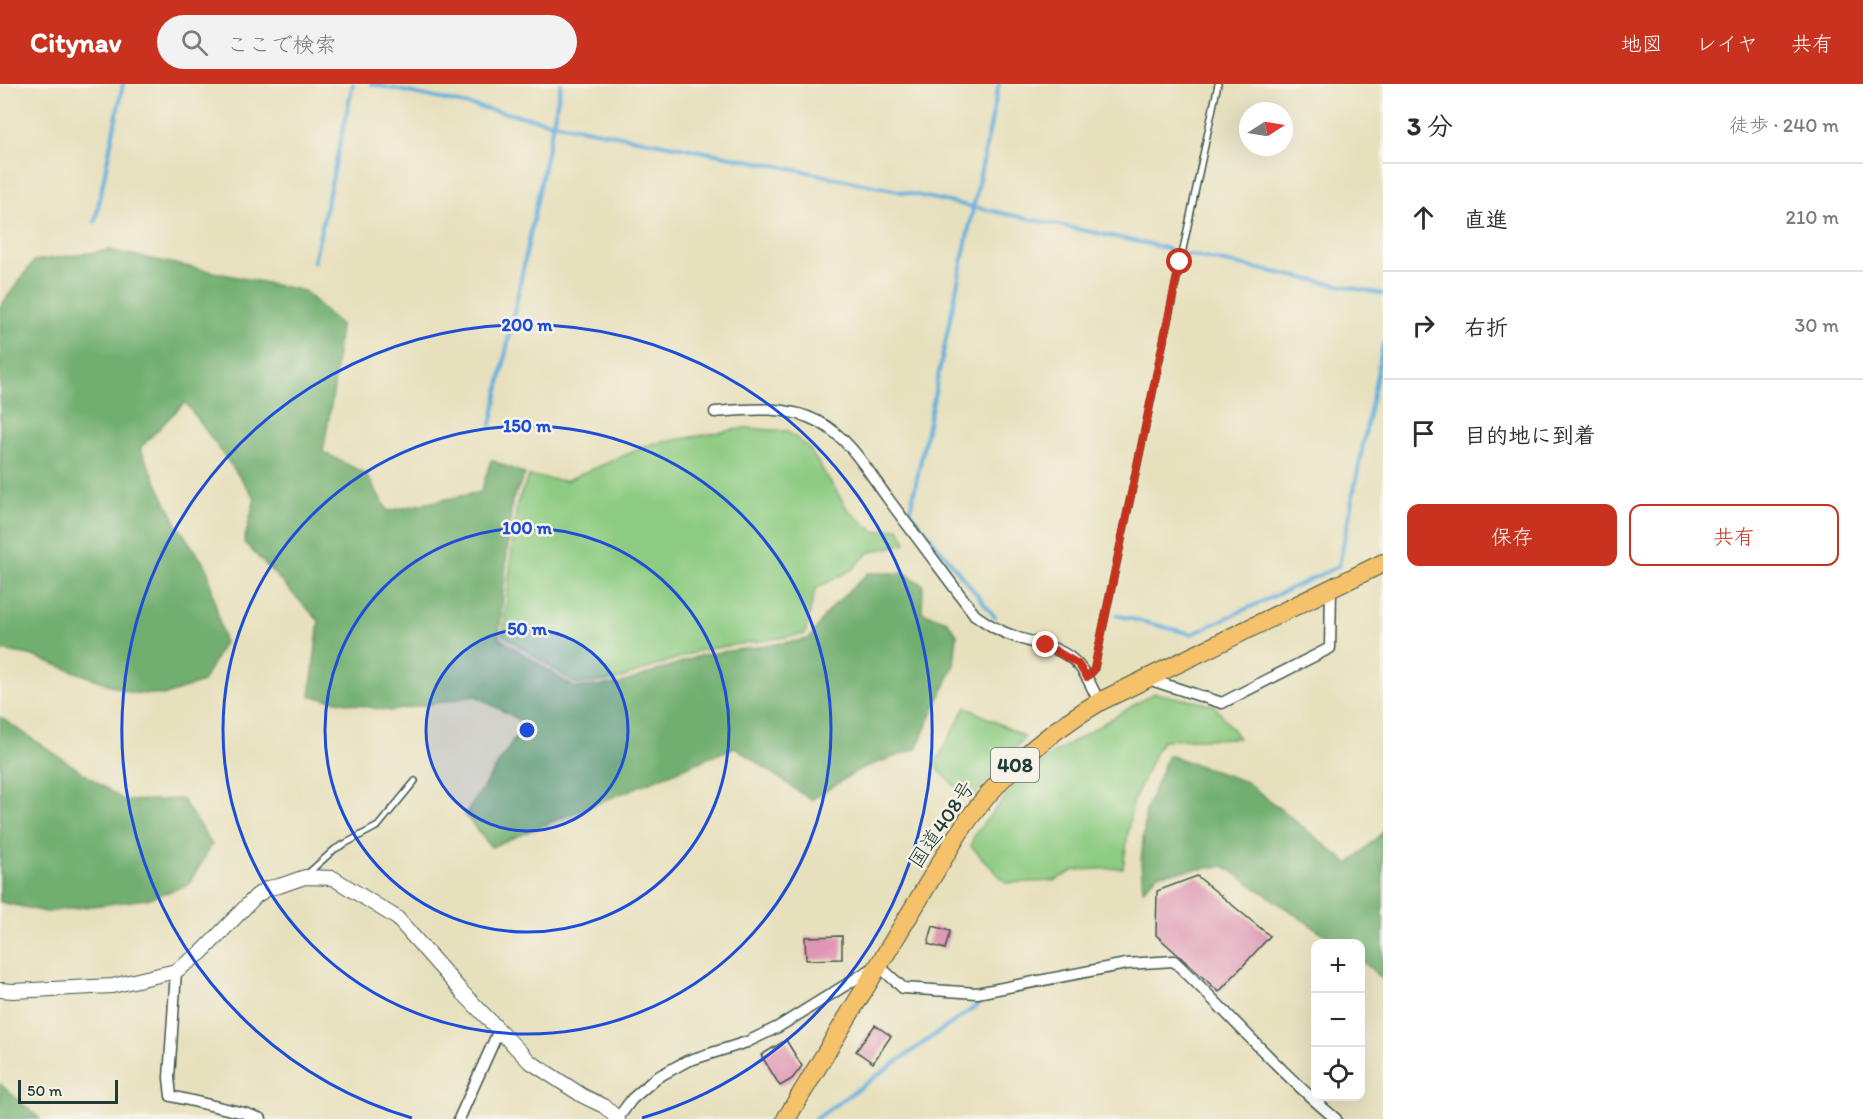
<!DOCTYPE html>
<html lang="ja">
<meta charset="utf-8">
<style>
:root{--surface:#fff;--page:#f2f2f3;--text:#2b2b33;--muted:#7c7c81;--line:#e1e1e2;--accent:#c8321e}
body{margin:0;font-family:Itim,"Klee One",sans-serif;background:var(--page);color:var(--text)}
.controls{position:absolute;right:18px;bottom:18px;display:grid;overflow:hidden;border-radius:12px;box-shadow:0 6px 24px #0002}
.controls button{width:54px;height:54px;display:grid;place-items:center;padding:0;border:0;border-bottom:2px solid var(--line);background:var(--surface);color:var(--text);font:30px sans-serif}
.compass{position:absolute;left:1239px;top:18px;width:54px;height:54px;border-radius:50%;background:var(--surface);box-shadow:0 6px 24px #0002;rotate:78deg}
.scale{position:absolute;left:18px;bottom:15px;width:100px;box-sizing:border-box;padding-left:6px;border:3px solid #1f3d34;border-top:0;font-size:16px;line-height:21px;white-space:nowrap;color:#1f3d34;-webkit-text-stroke:4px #f7f3e8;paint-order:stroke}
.stop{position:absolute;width:18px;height:18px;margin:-14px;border:4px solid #c8321e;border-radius:50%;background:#fff}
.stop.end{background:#c8321e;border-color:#fff;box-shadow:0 2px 6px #0008}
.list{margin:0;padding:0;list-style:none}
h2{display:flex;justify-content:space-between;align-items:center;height:78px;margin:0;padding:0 24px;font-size:26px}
h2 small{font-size:20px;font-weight:400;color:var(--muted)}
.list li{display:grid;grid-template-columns:39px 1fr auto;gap:18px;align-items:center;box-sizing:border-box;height:108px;padding:0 24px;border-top:2px solid var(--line)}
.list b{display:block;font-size:22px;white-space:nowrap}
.list em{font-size:20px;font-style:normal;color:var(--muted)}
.actions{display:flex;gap:12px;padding:18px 24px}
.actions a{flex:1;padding:14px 0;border:2px solid var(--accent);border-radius:12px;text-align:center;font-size:21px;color:var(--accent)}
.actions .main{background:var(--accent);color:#fff}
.icon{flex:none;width:33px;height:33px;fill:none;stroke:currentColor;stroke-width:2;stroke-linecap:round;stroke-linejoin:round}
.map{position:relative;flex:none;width:1383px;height:1035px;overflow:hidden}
header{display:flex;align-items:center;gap:36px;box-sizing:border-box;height:84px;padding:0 30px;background:var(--accent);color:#fff}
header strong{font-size:28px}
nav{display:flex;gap:33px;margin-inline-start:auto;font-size:21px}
.search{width:420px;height:54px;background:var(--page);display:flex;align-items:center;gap:15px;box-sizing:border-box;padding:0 21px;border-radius:33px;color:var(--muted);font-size:22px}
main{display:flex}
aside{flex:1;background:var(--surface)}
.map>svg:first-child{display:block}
.green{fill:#8ccb81;stroke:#56845a;stroke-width:1.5}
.forest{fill:#71af6f;stroke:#487652;stroke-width:1.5}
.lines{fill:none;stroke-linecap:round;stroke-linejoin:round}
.stream{stroke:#61afdb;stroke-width:4}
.building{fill:#df95b4}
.service-casing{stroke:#3d5549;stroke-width:8}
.minor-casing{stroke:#3d5549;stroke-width:13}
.tertiary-casing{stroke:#3d5549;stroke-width:16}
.trunk-casing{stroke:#3d5549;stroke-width:20}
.service{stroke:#fff;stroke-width:5}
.minor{stroke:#fff;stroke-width:10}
.tertiary{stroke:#fff;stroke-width:14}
.trunk{stroke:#f5c16b;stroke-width:18}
.route{stroke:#c8321e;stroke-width:8}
.ring{fill:none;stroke:#1d4ed8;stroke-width:3}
.labels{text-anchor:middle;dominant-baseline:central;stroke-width:5;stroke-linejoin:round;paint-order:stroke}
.shield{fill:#f7f3e8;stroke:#60746a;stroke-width:1.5}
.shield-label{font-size:20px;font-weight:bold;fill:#1f3d34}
.street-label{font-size:21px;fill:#1f3d34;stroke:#f7f3e8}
.centre{fill:#1d4ed8;stroke:#f7f3e8;stroke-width:3}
.ring-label{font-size:18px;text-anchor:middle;font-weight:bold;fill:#1d4ed8;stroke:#f7f3e8;stroke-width:5;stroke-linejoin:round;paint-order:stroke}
</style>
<header>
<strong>Citynav</strong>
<div class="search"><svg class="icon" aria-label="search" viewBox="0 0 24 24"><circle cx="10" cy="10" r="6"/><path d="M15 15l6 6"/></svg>ここで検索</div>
<nav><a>地図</a><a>レイヤ</a><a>共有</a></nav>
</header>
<main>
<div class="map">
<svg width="1383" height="1035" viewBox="0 0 1383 1035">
<rect width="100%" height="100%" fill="#f7f3e8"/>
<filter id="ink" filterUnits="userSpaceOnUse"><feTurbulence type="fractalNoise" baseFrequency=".0167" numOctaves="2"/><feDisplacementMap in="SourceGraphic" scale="12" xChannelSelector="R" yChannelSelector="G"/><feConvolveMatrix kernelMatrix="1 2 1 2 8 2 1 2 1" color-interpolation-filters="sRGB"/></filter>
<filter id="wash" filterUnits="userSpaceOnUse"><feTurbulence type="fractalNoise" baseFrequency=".008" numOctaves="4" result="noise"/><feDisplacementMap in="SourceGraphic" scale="24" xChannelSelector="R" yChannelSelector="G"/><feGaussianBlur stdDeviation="1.35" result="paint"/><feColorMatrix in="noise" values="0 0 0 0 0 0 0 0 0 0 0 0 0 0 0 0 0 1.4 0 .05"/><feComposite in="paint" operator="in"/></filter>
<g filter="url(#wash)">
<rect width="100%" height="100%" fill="#e7e0bd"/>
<g class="green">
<path d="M 745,344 L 787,347 L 808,363 L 848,426 L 875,448 L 899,444 L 906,459 L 868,469 L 853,485 L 815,505 L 805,550 L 701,566 L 616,596 L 577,600 L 503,551 L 517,419 L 529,392 L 565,397 L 651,360 Z"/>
<path d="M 1154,609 L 1214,621 L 1239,654 L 1163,656 L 1158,663 L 1132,720 L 1123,784 L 1075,786 L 1054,797 L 1006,799 L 971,762 L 974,751 L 1014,702 L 1047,673 Z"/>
<path d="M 966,623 L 1025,653 L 970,717 L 934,681 Z"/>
</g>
<g class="forest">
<path d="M 109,166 L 304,207 L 340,241 L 334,303 L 323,368 L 366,390 L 388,427 L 481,408 L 491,376 L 525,390 L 512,417 L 499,554 L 575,604 L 619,600 L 702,571 L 809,555 L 829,526 L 868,489 L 905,489 L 923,501 L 922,528 L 947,537 L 957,551 L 954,581 L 916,665 L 860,685 L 811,716 L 735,663 L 491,763 L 465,731 L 525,639 L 476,612 L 390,627 L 310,612 L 319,537 L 244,458 L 255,414 L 185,318 L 140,364 L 177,441 L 207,484 L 224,558 L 203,598 L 166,611 L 132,609 L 30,571 L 0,566 L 0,223 L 34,177 Z"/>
<path d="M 0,633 L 125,717 L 182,715 L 212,761 L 188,801 L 147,815 L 46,828 L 0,818 Z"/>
<path d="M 1168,671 L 1246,698 L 1349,780 L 1383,748 L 1383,895 L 1361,876 L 1360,860 L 1337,859 L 1224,782 L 1158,790 L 1143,806 L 1141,778 L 1146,725 Z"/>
<path d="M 0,1000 L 40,1035 L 0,1035 Z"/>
</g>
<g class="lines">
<g class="stream">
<path d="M 371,0 L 553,39 L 779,82 L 1158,162 L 1175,168 L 1383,210"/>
<path d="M 95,138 L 123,0"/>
<path d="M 314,178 L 353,0"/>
<path d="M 491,341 L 561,0"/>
<path d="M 1116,531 L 1192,550 L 1339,482 L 1383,260"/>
<path d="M 995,533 L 910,428 L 999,0"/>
<path d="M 815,1035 L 979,920"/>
</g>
</g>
<g id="blocks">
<g class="building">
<path d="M 1197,792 L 1270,852 L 1219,908 L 1156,851 L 1157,807 Z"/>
<path d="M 933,842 L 950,847 L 945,865 L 928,860 Z"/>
<path d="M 842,852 L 842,875 L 806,876 L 805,853 Z"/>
<path d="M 875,941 L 891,952 L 873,979 L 856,967 Z"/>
<path d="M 786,956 L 802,982 L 792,995 L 780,1002 L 761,971 Z"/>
</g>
</g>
</g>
<g filter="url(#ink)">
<use href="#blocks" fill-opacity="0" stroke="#3d5549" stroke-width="1.5"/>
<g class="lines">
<defs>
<g id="service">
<path d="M 1087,593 L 1094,586 L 1218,0"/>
<path d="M 306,791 L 335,765 L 378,742 L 415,697"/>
</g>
<g id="minor">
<path d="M 715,328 C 750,325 786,321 819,338 C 850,354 869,389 889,416 C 917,454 946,492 975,531 C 988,540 1000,548 1016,553 C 1037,561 1063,562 1079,582 C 1088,592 1093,606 1099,618"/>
<path d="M 1148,595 L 1222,619 L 1330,564 L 1331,503"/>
<path d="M 176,887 L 169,994 L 171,1012 L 244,1029 L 261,1035"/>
<path d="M 618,1034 L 632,1015 L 656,994 L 687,977 L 747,958 L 778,943 L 878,881 L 903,904 L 977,909 L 1126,880 L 1174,877 C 1229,929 1278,987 1336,1035"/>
<path d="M 459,1035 L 499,946"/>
</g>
<path id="tertiary" d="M 0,906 L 13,907 L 112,902 L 176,887 L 202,868 L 256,812 L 268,804 L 279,802 L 305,793 L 333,794 L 397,834 L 463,909 L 529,977 L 583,1012 L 604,1022 L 618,1035"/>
<path id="trunk" d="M 786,1035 L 958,750 C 996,694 1041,652 1099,618 L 1383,479"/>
</defs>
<use href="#service" class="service-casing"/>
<use href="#minor" class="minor-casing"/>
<use href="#tertiary" class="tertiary-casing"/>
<use href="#trunk" class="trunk-casing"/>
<use href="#service" class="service"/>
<use href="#minor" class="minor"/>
<use href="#tertiary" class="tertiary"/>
<use href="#trunk" class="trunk"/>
</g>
</g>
<g class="lines" filter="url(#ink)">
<path class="route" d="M 1046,561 L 1078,580 L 1087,593 L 1094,586 L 1180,178"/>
</g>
<circle cx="527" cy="646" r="101" fill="#1d4ed8" fill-opacity=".12"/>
<g class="ring">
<circle cx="527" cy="646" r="101"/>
<circle cx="527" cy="646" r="202"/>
<circle cx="527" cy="646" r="304"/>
<path d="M412 1034A405 405 0 1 1 642 1034"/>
</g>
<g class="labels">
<rect class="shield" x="991" y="664" width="48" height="34" rx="4.5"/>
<g class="shield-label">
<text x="1015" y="681">408</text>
</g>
<g class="street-label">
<text transform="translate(941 740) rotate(-56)">国道408号</text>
</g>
</g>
<circle cx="527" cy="646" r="9" class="centre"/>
<g class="ring-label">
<text x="527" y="247">200 m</text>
<text x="527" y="348">150 m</text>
<text x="527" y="450">100 m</text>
<text x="527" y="551">50 m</text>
</g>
</svg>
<div class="controls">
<button>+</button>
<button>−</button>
<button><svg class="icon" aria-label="locate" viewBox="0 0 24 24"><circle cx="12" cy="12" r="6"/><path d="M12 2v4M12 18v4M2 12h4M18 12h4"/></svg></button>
</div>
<svg class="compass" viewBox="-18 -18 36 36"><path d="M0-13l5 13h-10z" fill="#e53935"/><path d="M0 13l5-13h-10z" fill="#7c7c81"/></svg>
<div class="scale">50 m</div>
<div class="stop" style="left:1180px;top:178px"></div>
<div class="stop end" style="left:1046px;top:561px"></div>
</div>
<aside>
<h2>3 分<small>徒歩 · 240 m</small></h2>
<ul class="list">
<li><svg class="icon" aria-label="ahead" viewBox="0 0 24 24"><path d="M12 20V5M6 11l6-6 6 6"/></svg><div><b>直進</b></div><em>210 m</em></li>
<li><svg class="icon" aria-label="right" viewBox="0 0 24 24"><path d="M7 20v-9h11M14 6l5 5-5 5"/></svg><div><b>右折</b></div><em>30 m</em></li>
<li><svg class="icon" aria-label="arrive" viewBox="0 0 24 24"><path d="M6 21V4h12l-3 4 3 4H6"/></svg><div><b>目的地に到着</b></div></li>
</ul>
<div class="actions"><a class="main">保存</a><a>共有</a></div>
</aside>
</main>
